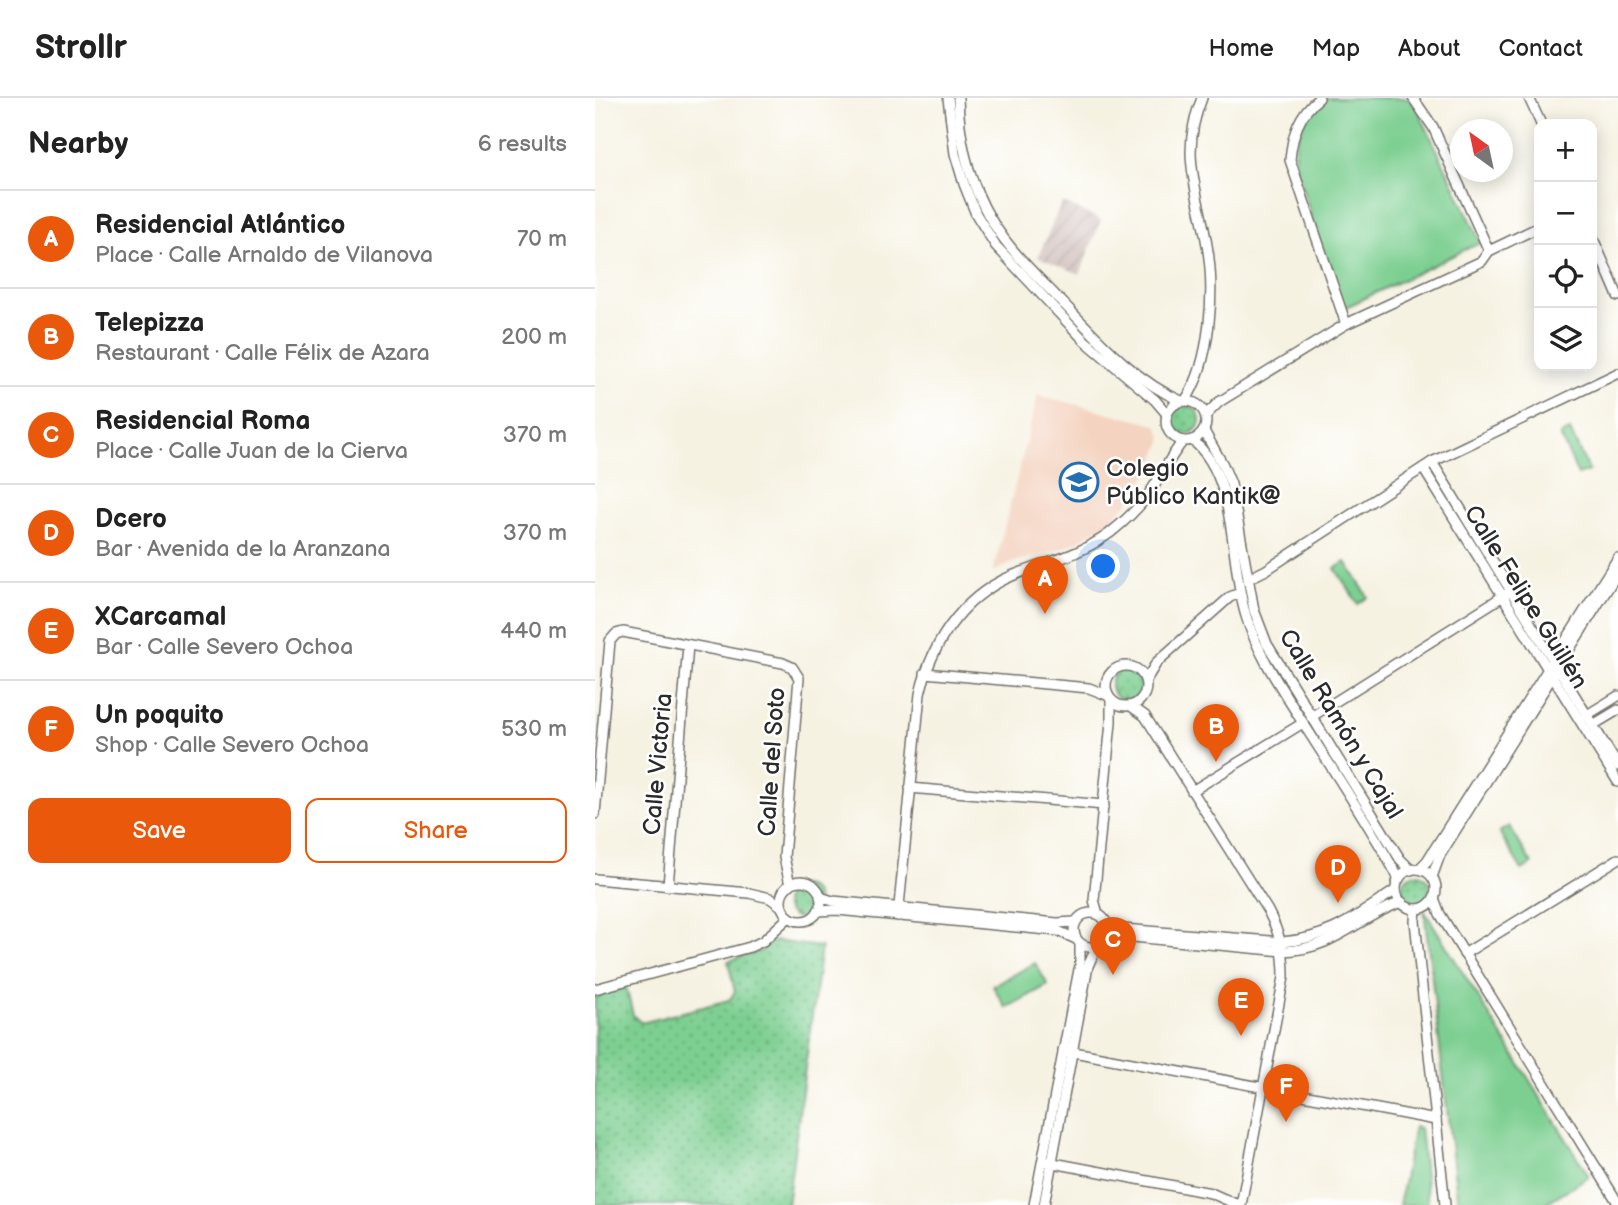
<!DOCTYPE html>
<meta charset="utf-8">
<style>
:root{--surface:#fff;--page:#f2f2f2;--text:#222;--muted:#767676;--line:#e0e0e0;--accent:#ea580c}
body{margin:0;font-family:"Balsamiq Sans",sans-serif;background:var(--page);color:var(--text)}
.controls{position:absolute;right:21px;top:21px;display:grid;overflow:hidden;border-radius:14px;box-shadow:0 4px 18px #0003}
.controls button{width:63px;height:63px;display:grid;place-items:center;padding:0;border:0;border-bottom:2px solid var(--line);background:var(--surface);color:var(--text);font:35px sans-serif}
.compass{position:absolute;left:855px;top:21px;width:63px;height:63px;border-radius:50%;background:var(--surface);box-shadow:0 4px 18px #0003;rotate:327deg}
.you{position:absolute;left:509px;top:469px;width:24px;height:24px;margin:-18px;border:5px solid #fff;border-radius:50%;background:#1a73e8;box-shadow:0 0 0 10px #1a73e833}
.badge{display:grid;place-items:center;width:46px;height:46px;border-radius:50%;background:var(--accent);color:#fff;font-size:23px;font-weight:700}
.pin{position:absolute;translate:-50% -58px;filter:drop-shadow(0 2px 4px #0008)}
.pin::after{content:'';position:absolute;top:37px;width:24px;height:21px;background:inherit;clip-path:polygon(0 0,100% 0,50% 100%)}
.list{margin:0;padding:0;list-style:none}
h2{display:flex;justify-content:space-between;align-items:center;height:91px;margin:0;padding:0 28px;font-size:30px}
h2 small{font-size:23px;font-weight:400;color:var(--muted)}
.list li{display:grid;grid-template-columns:46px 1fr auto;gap:21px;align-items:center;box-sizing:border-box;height:98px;padding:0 28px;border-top:2px solid var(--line)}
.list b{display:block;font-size:26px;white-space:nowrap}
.list p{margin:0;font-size:23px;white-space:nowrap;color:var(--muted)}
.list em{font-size:23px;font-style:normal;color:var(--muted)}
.actions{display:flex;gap:14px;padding:21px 28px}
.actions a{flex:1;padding:16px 0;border:2px solid var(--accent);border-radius:14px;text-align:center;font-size:24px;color:var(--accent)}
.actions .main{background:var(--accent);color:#fff}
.icon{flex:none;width:38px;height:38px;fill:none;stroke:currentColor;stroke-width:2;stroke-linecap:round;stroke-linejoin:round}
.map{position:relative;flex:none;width:1023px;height:1107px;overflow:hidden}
header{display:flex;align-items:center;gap:42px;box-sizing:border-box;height:98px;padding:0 35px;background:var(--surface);border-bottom:2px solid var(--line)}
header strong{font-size:33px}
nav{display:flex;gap:38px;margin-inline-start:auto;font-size:24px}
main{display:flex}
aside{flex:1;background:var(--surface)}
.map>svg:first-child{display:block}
.built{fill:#f4d3c0}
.industrial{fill:url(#industrial-furrows)}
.grass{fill:url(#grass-dots);stroke:#547d5e;stroke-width:2}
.park{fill:#7dcf91;stroke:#547d5e;stroke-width:2}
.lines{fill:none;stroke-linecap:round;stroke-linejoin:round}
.minor-casing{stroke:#72716b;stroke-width:12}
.minor{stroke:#fff;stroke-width:9}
.labels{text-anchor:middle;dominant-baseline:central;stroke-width:5;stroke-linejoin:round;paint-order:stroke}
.poi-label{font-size:24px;fill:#2b2b2b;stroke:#fff;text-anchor:start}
.street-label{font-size:24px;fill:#2b2b2b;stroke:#fff}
</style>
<header>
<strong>Strollr</strong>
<nav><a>Home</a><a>Map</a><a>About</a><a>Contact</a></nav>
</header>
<main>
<aside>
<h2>Nearby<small>6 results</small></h2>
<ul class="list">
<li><span class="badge">A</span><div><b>Residencial Atlántico</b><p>Place · Calle Arnaldo de Vilanova</p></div><em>70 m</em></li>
<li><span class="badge">B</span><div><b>Telepizza</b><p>Restaurant · Calle Félix de Azara</p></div><em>200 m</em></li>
<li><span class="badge">C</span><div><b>Residencial Roma</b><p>Place · Calle Juan de la Cierva</p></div><em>370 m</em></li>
<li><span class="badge">D</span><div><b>Dcero</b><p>Bar · Avenida de la Aranzana</p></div><em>370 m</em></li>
<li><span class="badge">E</span><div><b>XCarcamal</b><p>Bar · Calle Severo Ochoa</p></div><em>440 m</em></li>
<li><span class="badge">F</span><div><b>Un poquito</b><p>Shop · Calle Severo Ochoa</p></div><em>530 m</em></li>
</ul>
<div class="actions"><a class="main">Save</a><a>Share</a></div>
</aside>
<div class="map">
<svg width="1023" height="1107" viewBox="0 0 1023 1107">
<defs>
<pattern id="industrial-furrows" width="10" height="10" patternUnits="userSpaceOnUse" patternTransform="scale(1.75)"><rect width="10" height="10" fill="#d0c0bc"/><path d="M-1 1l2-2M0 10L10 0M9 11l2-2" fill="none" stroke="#b3a5a2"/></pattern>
<pattern id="grass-dots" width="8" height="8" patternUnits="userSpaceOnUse" patternTransform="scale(1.75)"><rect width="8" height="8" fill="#7dcf91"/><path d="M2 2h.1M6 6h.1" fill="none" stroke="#67a877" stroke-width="1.8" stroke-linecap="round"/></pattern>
</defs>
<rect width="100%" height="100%" fill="#fff"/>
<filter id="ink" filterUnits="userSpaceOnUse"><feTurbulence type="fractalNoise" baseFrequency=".0143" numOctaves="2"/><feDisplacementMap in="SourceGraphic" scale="14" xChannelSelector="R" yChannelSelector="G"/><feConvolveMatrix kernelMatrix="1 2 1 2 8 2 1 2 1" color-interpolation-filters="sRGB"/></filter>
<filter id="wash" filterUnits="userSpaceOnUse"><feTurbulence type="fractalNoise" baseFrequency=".00686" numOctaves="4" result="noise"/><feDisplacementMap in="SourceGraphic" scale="28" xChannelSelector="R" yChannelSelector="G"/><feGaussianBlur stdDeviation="1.57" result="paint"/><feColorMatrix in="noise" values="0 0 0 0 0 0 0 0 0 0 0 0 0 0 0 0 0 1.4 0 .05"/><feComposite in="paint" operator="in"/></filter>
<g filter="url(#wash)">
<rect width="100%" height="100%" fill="#f6f2e2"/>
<path class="built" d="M 443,297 L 562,327 L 568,341 L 554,375 L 532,406 L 515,423 L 484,443 L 468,450 L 420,464 L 398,474 Z"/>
<path class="industrial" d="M 467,104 L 506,122 L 485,176 L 443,159 Z"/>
<g class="grass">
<circle cx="591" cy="322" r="14"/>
<circle cx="531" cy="587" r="15"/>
<circle cx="821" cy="790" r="14"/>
<circle cx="206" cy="804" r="16"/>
<path d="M 179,843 L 226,849 L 192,1107 L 0,1107 L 0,898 L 31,889 L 38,917 L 45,924 L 50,924 L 134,902 L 140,894 L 133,863 L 166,853 Z"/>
</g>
<g class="park">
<path d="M 729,0 L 813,0 L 822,10 L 886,144 L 745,212 L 699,63 C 700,36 709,17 729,0 Z"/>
<path d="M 975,333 L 994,373 L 983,377 L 965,337 Z"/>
<path d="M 751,464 L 773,499 L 763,506 L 740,470 Z"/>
<path d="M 914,728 L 937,766 L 927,772 L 904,734 Z"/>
<path d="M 829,812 L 994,1078 L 948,1107 L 863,1107 Z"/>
<path d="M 440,865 L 453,887 L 411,910 L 398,888 Z"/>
<path d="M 819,1029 L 825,1030 L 833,1107 L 804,1107 Z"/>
</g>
</g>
<g filter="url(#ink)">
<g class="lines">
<defs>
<g id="minor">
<path d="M 353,0 L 360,56 L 369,86 L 381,116 L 401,148 L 489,242 L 560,302 L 572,316"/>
<path d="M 363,0 C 364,38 372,75 389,109 C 408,147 438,174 467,204 C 502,240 540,283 586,303"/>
<path d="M 724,0 C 704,16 697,37 695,62 L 751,226"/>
<path d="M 818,0 L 838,29 L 894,153"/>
<path d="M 934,0 L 946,26"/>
<path d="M 997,138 L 1023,198"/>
<circle cx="591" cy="323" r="20"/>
<path d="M 590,303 C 616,265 620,191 612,147 C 603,92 584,56 607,0"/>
<path d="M 611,317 L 624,304 L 751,226 L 887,163 L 894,153 L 944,129"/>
<path d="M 609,333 L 628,367 L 636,386 L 659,512 L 672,546 L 805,761 L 816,772"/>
<path d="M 597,342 C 644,379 634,466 651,518 C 662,554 683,585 703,617 C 737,671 774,725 804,781"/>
<path d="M 837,364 L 1023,668"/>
<path d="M 828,370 L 1023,684"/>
<path d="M 653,481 L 671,472 L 837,364 L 1023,275"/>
<circle cx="531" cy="588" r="20"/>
<path d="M 330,575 L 494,590 L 512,597"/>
<path d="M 551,582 L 562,564 L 635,499 L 645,495"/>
<path d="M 536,608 L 550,618 L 673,813 C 685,836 689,853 689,879 L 646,1107"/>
<path d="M 992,617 L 1023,598"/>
<path d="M 716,619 L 913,495"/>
<path d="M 998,627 L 1023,612"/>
<path d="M 315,690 L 509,707"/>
<path d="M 597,693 L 708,625"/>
<path d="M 0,716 L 15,543 L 21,536 L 28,534 L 188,565 L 197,569 L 204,580 L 189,759 L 195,787"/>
<path d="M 824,771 L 832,763 L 1023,460"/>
<circle cx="821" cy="791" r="20"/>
<path d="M 837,779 L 845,757 L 1023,474"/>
<path d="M 0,781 L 154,795 L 175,800 L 186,808"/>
<circle cx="206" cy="803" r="20"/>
<path d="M 73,788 L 93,547"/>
<path d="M 225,799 L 238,803 L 462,825 L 480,824"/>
<path d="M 839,800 L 845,816 L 1023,1105"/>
<path d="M 821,811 L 820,823 L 850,1107"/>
<path d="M 223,813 L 242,812 L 463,833 L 481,841"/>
<circle cx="496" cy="832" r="17"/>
<path d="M 503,816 L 499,802 L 516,624 L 516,602"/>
<path d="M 303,818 L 325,596 C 338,540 372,493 427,474 C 458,463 488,455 515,435 C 530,423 545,409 556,393 C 567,376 575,359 588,343"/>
<path d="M 513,827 L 528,831 L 687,844 C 737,840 761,818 801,792"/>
<path d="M 511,841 L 527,838 L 689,853 C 741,851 762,819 807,804"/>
<path d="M 869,856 L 1023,761"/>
<path d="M 0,891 L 155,849 L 168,843 L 194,819"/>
<path d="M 468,952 L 841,1022"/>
<path d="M 453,1064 L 616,1095 L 643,1107"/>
<path d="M 439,1107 L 485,866 L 485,846"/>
<path d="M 449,1107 L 493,868 L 502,848"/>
</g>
</defs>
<use href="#minor" class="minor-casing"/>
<use href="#minor" class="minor"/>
</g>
</g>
<defs>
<symbol id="school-ring" viewBox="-11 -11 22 22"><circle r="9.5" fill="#fff" stroke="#1f6fb2" stroke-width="1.5"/><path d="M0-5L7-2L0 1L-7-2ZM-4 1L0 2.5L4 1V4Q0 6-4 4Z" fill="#1f6fb2"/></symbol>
</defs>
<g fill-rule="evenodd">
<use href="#school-ring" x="462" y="362" width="44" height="44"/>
</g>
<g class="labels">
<g class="poi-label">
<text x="511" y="370">Colegio<tspan x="511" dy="28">Público Kantik@</tspan></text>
</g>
<g class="street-label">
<text transform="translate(931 499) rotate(58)">Calle Felipe Guillén</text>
<text transform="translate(746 626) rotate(59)">Calle Ramón y Cajal</text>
<text transform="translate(177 664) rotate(-86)">Calle del Soto</text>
<text transform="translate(63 666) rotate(-85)">Calle Victoria</text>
</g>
</g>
</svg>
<div class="controls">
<button>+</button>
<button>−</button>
<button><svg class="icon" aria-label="locate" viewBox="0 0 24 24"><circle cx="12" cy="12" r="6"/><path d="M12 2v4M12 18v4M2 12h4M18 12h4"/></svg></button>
<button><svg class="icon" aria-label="layers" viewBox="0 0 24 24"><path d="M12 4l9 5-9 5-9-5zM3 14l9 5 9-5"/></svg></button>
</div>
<svg class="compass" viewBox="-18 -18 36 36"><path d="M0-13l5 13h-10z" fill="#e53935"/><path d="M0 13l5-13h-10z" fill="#767676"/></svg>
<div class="you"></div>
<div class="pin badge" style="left:450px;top:516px">A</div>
<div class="pin badge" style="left:621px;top:664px">B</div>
<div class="pin badge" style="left:518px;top:877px">C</div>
<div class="pin badge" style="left:743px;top:805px">D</div>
<div class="pin badge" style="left:646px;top:938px">E</div>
<div class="pin badge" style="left:691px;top:1024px">F</div>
</div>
</main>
